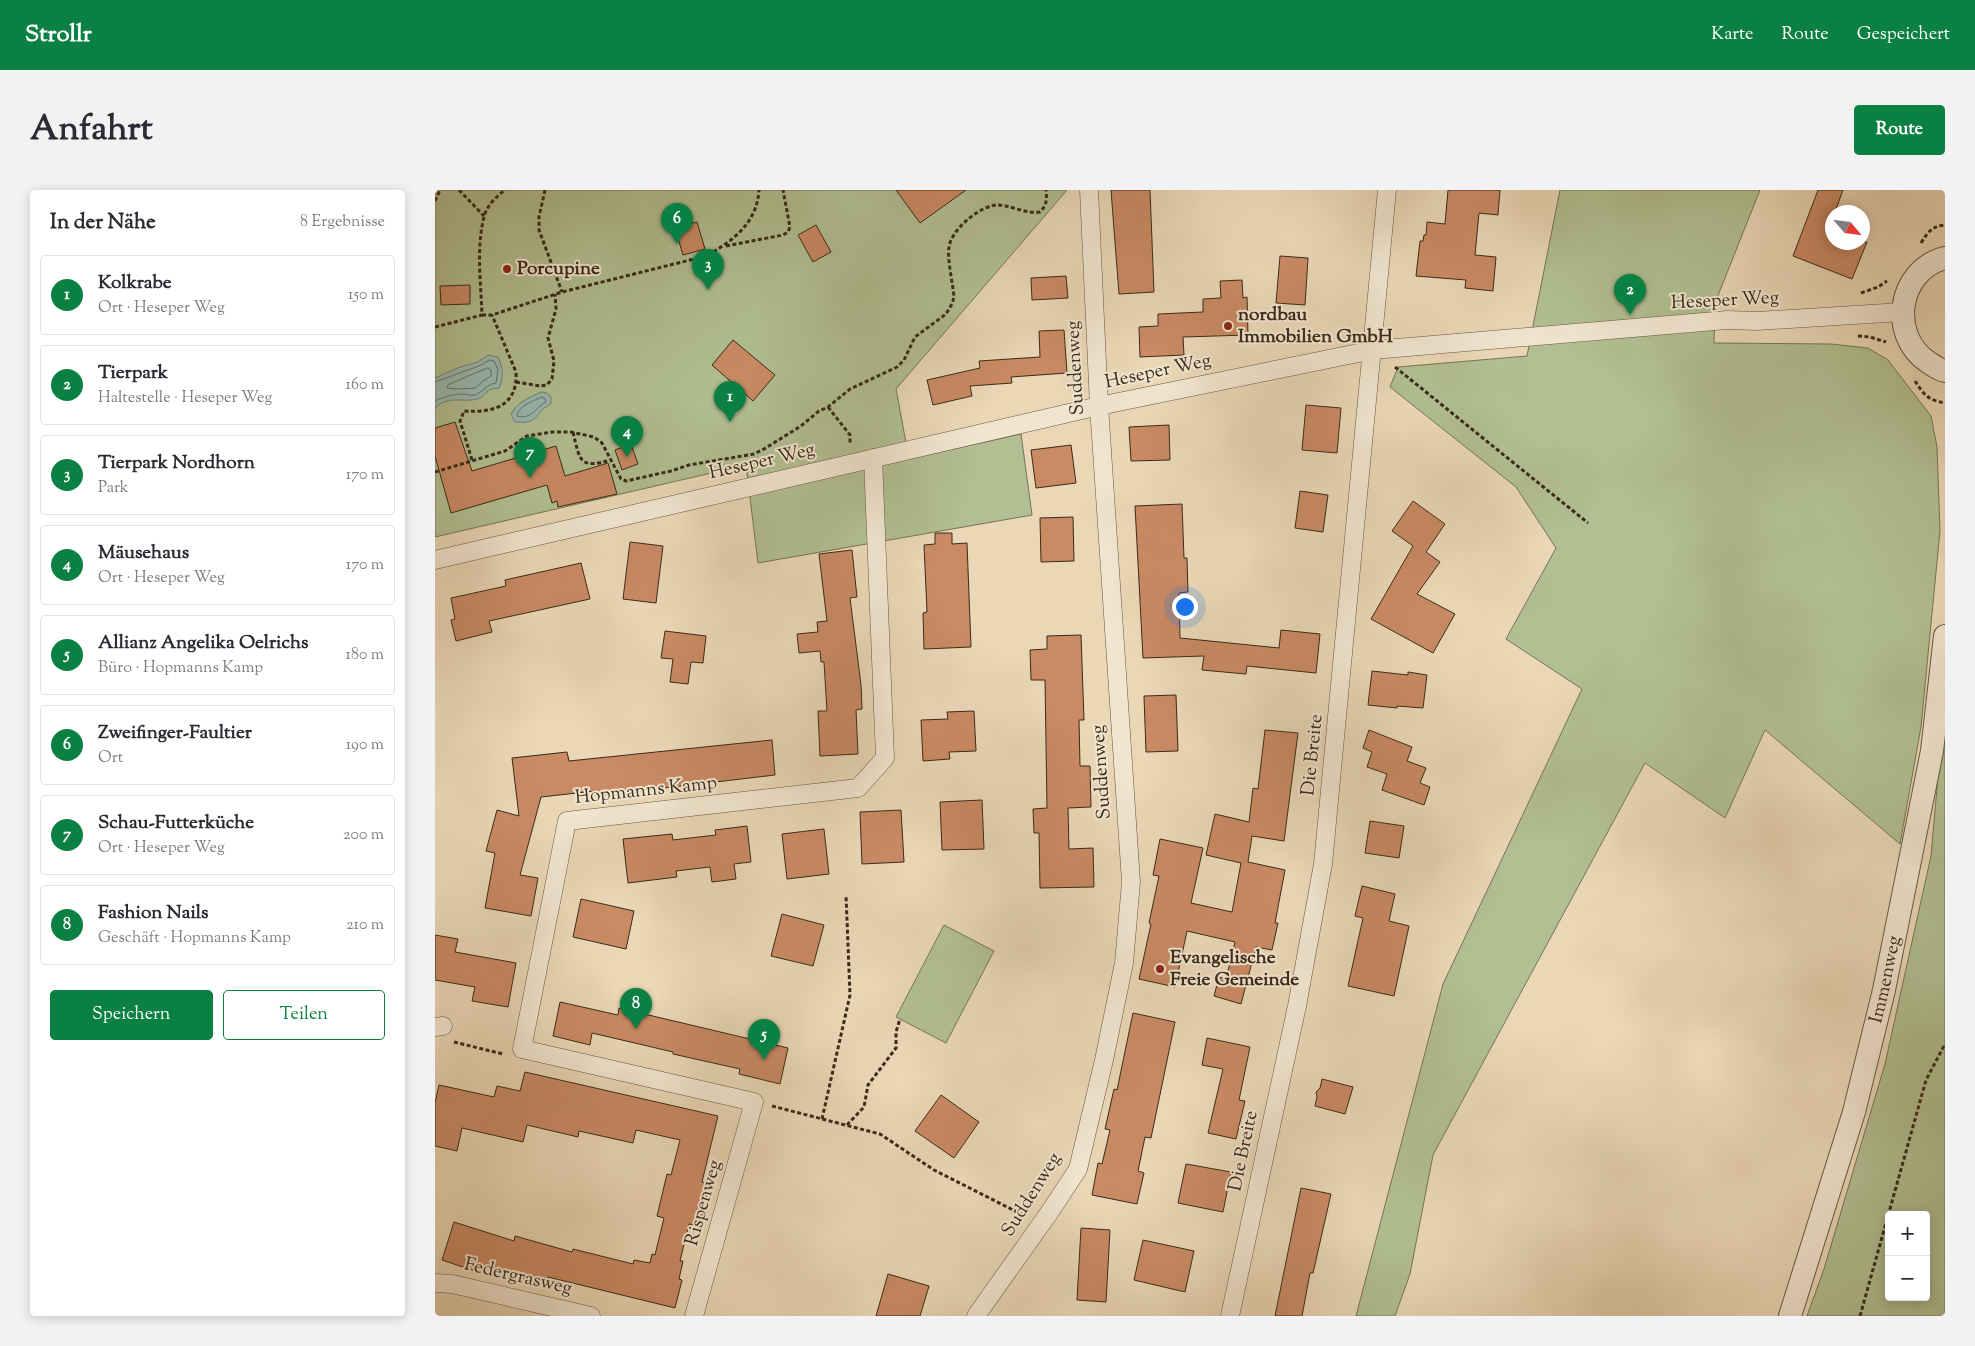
<!DOCTYPE html>
<html lang="de">
<meta charset="utf-8">
<style>
:root{--surface:#fff;--page:#f2f2f3;--text:#2b2b33;--muted:#7c7c81;--line:#e1e1e2;--accent:#0b8043}
body{margin:0;font-family:"Sorts Mill Goudy",serif;background:var(--page);color:var(--text)}
.controls{position:absolute;right:15px;bottom:15px;display:grid;overflow:hidden;border-radius:5px;box-shadow:0 2px 12px #0003}
.controls button{width:45px;height:45px;display:grid;place-items:center;padding:0;border:0;border-bottom:1px solid var(--line);background:var(--surface);color:var(--text);font:25px sans-serif}
.compass{position:absolute;left:1390px;top:15px;width:45px;height:45px;border-radius:50%;background:var(--surface);box-shadow:0 2px 12px #0003;rotate:118deg}
.you{position:absolute;left:749px;top:416px;width:18px;height:18px;margin:-12px;border:4px solid #fff;border-radius:50%;background:#1a73e8;box-shadow:0 0 0 8px #1a73e833}
.badge{display:grid;place-items:center;width:32px;height:32px;border-radius:50%;background:var(--accent);color:#fff;font-size:16px;font-weight:700}
.pin{position:absolute;translate:-50% -41px;filter:drop-shadow(0 1px 2px #0008)}
.pin::after{content:'';position:absolute;top:26px;width:18px;height:15px;background:inherit;clip-path:polygon(0 0,100% 0,50% 100%)}
.list{margin:0;padding:0;list-style:none}
h2{display:flex;justify-content:space-between;align-items:center;height:65px;margin:0;padding:0 20px;font-size:21px}
h2 small{font-size:16px;font-weight:400;color:var(--muted)}
.list li{display:grid;grid-template-columns:32px 1fr auto;gap:15px;align-items:center;box-sizing:border-box;height:80px;margin:0 10px 10px;padding:0 10px;border:1px solid var(--line);border-radius:5px}
.list b{display:block;font-size:19px;white-space:nowrap}
.list p{margin:0;font-size:16px;white-space:nowrap;color:var(--muted)}
.list em{font-size:16px;font-style:normal;color:var(--muted)}
.actions{display:flex;gap:10px;padding:15px 20px}
.actions a{flex:1;padding:11px 0;border:1px solid var(--accent);border-radius:5px;text-align:center;font-size:18px;color:var(--accent)}
.actions .main{background:var(--accent);color:#fff}
.map{position:relative;flex:none;width:1510px;height:1126px;overflow:hidden;border-radius:5px}
header{display:flex;align-items:center;gap:30px;box-sizing:border-box;height:70px;padding:0 25px;background:var(--accent);color:#fff}
header strong{font-size:24px}
nav{display:flex;gap:28px;margin-inline-start:auto;font-size:18px}
.intro{display:flex;align-items:center;justify-content:space-between;box-sizing:border-box;height:120px;padding:0 30px}
h1{margin:0;font-size:35px}
.button{padding:12px 22px;border-radius:5px;background:var(--accent);color:#fff;font-size:18px;font-weight:700}
main{display:flex;gap:30px;padding:0 30px}
aside{flex:1;background:var(--surface);border-radius:5px;box-shadow:0 2px 12px #0003}
.map>svg:first-child{display:block}
.green{fill:#b1bf92;stroke:#757556;fill-rule:evenodd}
.water{fill:#98b9b1;stroke:#728074}
.lines{fill:none;stroke-linecap:round;stroke-linejoin:round}
.shore{stroke:#687265;stroke-width:1}
.building{fill:#c98a64;stroke:#392b19}
.minor-casing{stroke:#655640;stroke-width:19}
.tertiary-casing{stroke:#655640;stroke-width:24}
.path{stroke:#392b19;stroke-width:3;stroke-dasharray:4 2.5;stroke-linecap:butt}
.minor{stroke:#f1e5d0;stroke-width:18}
.tertiary{stroke:#f1e5d0;stroke-width:22}
.poi-dot{fill:#8f2418;stroke:#f1e5d0;stroke-width:2}
.labels{text-anchor:middle;dominant-baseline:central;stroke-width:4;stroke-linejoin:round;paint-order:stroke}
.poi-label{font-size:19px;font-weight:bold;fill:#392b19;stroke:#f1e5d0;text-anchor:start}
.street-label{font-size:19px;fill:#392b19;stroke:#f1e5d0}
</style>
<header>
<strong>Strollr</strong>
<nav><a>Karte</a><a>Route</a><a>Gespeichert</a></nav>
</header>
<div class="intro"><h1>Anfahrt</h1><a class="button">Route</a></div>
<main>
<aside>
<h2>In der Nähe<small>8 Ergebnisse</small></h2>
<ul class="list">
<li><span class="badge">1</span><div><b>Kolkrabe</b><p>Ort · Heseper Weg</p></div><em>150 m</em></li>
<li><span class="badge">2</span><div><b>Tierpark</b><p>Haltestelle · Heseper Weg</p></div><em>160 m</em></li>
<li><span class="badge">3</span><div><b>Tierpark Nordhorn</b><p>Park</p></div><em>170 m</em></li>
<li><span class="badge">4</span><div><b>Mäusehaus</b><p>Ort · Heseper Weg</p></div><em>170 m</em></li>
<li><span class="badge">5</span><div><b>Allianz Angelika Oelrichs</b><p>Büro · Hopmanns Kamp</p></div><em>180 m</em></li>
<li><span class="badge">6</span><div><b>Zweifinger-Faultier</b><p>Ort</p></div><em>190 m</em></li>
<li><span class="badge">7</span><div><b>Schau-Futterküche</b><p>Ort · Heseper Weg</p></div><em>200 m</em></li>
<li><span class="badge">8</span><div><b>Fashion Nails</b><p>Geschäft · Hopmanns Kamp</p></div><em>210 m</em></li>
</ul>
<div class="actions"><a class="main">Speichern</a><a>Teilen</a></div>
</aside>
<div class="map">
<svg width="1510" height="1126" viewBox="0 0 1510 1126">
<rect width="100%" height="100%" fill="#ead7b6"/>
<filter id="stains"><feTurbulence type="fractalNoise" baseFrequency=".004" numOctaves="4"/><feColorMatrix values="0 0 0 0 .2 0 0 0 0 .09 0 0 0 0 .02 0 0 0 .5 -.17"/></filter>
<radialGradient id="worn" r=".72"><stop offset=".6" stop-color="#630" stop-opacity="0"/><stop offset="1" stop-color="#630" stop-opacity=".3"/></radialGradient>
<g class="green">
<path d="M 0,0 L 632,0 L 461,199 L 474,269 L 586,244 L 597,325 L 323,373 L 311,275 L 0,347 Z"/>
<path d="M 1125,0 L 1325,0 L 1280,113 L 1279,153 L 1396,154 L 1433,158 L 1453,170 L 1496,226 L 1502,257 L 1505,341 L 1486,537 L 1465,654 L 1330,540 L 1290,628 L 1210,573 L 998,965 L 975,1084 L 960,1126 L 921,1126 L 1008,794 L 1147,499 L 1071,449 L 1121,358 L 1081,297 L 955,197 L 963,177 L 1092,166 Z"/>
<path d="M 1510,506 L 1510,1126 L 1372,1126 L 1389,1079 L 1450,874 L 1496,666 ZM 1454,1025 L 1491,1025 L 1491,1107 L 1454,1107 Z"/>
<path d="M 509,735 L 559,761 L 511,853 L 461,827 Z"/>
</g>
<g class="water">
<path d="M 53,165 L 63,167 C 68,178 69,186 64,198 C 62,199 59,198 57,199 C 52,200 49,206 45,208 C 31,214 13,204 0,218 L 0,188 L 25,177 L 43,172 Z"/>
<path d="M 106,202 L 112,203 L 116,207 L 116,213 C 113,217 109,217 106,221 C 97,232 96,233 80,232 L 76,224 C 82,212 94,208 106,202 Z"/>
</g>
<g class="lines">
<g class="shore">
<path d="M 53,178 L 56,180 L 56,186 L 48,191 L 40,198 C 36,199 15,199 12,198 L 13,195 Z"/>
<path d="M 0,192 L 44,176 L 54,170 L 59,171 L 63,179 L 61,193 C 52,194 48,202 40,205 C 35,206 33,204 28,204 C 19,204 8,207 0,211"/>
<path d="M 107,207 L 110,209 L 111,212 C 100,218 96,230 82,226 C 83,216 98,211 107,207 Z"/>
</g>
</g>
<g class="building">
<path d="M 461,0 L 531,0 L 485,33 Z"/>
<path d="M 676,0 L 715,0 L 719,102 L 684,104 Z"/>
<path d="M 1013,0 L 1065,0 L 1063,25 L 1044,23 L 1040,65 L 1061,67 L 1058,101 L 1030,98 L 1031,90 L 981,86 L 985,51 L 988,51 L 989,45 L 991,45 L 992,32 L 1010,34 Z"/>
<path d="M 1383,0 L 1408,0 L 1400,22 L 1398,22 L 1398,52 L 1432,52 L 1417,89 L 1358,66 Z"/>
<path d="M 262,32 L 270,59 L 248,65 L 240,38 Z"/>
<path d="M 381,35 L 396,62 L 378,72 L 363,45 Z"/>
<path d="M 845,66 L 873,68 L 870,115 L 841,113 Z"/>
<path d="M 631,86 L 633,108 L 597,110 L 596,88 Z"/>
<path d="M 807,90 L 808,108 L 812,107 L 813,145 L 748,147 L 749,165 L 705,167 L 704,137 L 723,136 L 723,124 L 768,122 L 768,109 L 786,108 L 785,91 Z"/>
<path d="M 35,95 L 35,114 L 6,115 L 5,96 Z"/>
<path d="M 629,140 L 632,183 L 576,187 L 577,193 L 535,196 L 537,206 L 498,215 L 492,190 L 545,178 L 544,171 L 605,167 L 604,141 Z"/>
<path d="M 298,150 L 340,185 L 318,211 L 277,175 Z"/>
<path d="M 871,215 L 906,218 L 902,263 L 867,260 Z"/>
<path d="M 20,232 L 37,281 L 121,256 L 130,286 L 173,273 L 182,304 L 123,317 L 122,311 L 117,313 L 112,295 L 16,323 L 0,266 L 0,238 Z"/>
<path d="M 734,235 L 735,270 L 696,271 L 694,237 Z"/>
<path d="M 196,254 L 203,274 L 187,280 L 180,260 Z"/>
<path d="M 636,255 L 641,293 L 601,298 L 596,260 Z"/>
<path d="M 865,301 L 893,305 L 888,342 L 860,338 Z"/>
<path d="M 978,311 L 1010,334 L 991,362 L 1005,372 L 982,404 L 1020,424 L 998,463 L 936,429 L 978,356 L 957,341 Z"/>
<path d="M 747,314 L 749,368 L 752,368 L 753,402 L 744,403 L 745,448 L 844,458 L 846,440 L 885,444 L 881,483 L 812,476 L 811,484 L 767,480 L 769,466 L 708,468 L 700,316 Z"/>
<path d="M 638,327 L 639,371 L 606,372 L 605,328 Z"/>
<path d="M 500,343 L 517,343 L 517,354 L 532,353 L 536,457 L 489,459 L 488,423 L 492,422 L 489,355 L 500,354 Z"/>
<path d="M 195,352 L 228,356 L 221,413 L 188,409 Z"/>
<path d="M 417,360 L 422,407 L 415,408 L 426,495 L 427,519 L 421,520 L 423,564 L 385,566 L 383,521 L 392,521 L 389,472 L 386,472 L 385,461 L 364,463 L 362,444 L 383,442 L 382,432 L 392,431 L 384,364 Z"/>
<path d="M 146,373 L 155,409 L 54,431 L 57,442 L 21,451 L 16,430 L 20,429 L 16,408 L 71,396 L 70,390 Z"/>
<path d="M 230,441 L 271,446 L 268,473 L 256,472 L 253,494 L 235,492 L 238,469 L 226,468 Z"/>
<path d="M 646,445 L 649,530 L 644,530 L 645,576 L 655,576 L 656,617 L 633,618 L 634,659 L 658,658 L 659,697 L 605,698 L 604,643 L 599,643 L 598,619 L 612,618 L 610,490 L 596,490 L 595,460 L 612,459 L 612,446 Z"/>
<path d="M 937,481 L 973,485 L 973,482 L 992,485 L 988,518 L 962,516 L 962,518 L 933,515 Z"/>
<path d="M 741,505 L 743,561 L 711,562 L 709,506 Z"/>
<path d="M 539,521 L 541,561 L 514,562 L 515,569 L 488,571 L 486,530 L 513,529 L 512,522 Z"/>
<path d="M 830,540 L 863,543 L 849,651 L 817,646 L 813,672 L 850,680 L 840,733 L 843,733 L 837,760 L 821,757 L 806,814 L 779,806 L 784,787 L 791,789 L 800,752 L 752,741 L 740,797 L 704,789 L 716,734 L 714,733 L 724,686 L 718,685 L 725,649 L 768,658 L 756,713 L 797,722 L 806,673 L 771,665 L 780,624 L 814,632 L 818,598 L 823,599 Z"/>
<path d="M 934,540 L 977,557 L 972,571 L 991,578 L 985,593 L 995,597 L 989,615 L 947,600 L 952,584 L 932,577 L 937,562 L 928,558 Z"/>
<path d="M 337,550 L 340,585 L 161,606 L 160,601 L 106,607 L 85,685 L 103,688 L 96,726 L 50,718 L 60,663 L 51,661 L 62,620 L 84,626 L 77,568 L 132,562 L 134,571 Z"/>
<path d="M 547,610 L 549,659 L 507,660 L 505,612 Z"/>
<path d="M 466,620 L 469,672 L 427,674 L 425,622 Z"/>
<path d="M 935,631 L 969,636 L 964,668 L 930,663 Z"/>
<path d="M 312,636 L 316,672 L 299,674 L 301,689 L 277,692 L 275,677 L 241,681 L 242,687 L 193,693 L 188,649 L 237,644 L 238,650 L 281,645 L 280,640 Z"/>
<path d="M 389,639 L 394,684 L 352,689 L 347,644 Z"/>
<path d="M 927,696 L 960,704 L 954,731 L 974,736 L 959,806 L 913,796 L 928,728 L 920,726 Z"/>
<path d="M 146,709 L 199,721 L 191,759 L 138,747 Z"/>
<path d="M 347,724 L 389,735 L 378,776 L 336,766 Z"/>
<path d="M 0,745 L 23,749 L 20,762 L 81,773 L 73,817 L 37,811 L 40,797 L 0,790 Z"/>
<path d="M 125,812 L 183,825 L 184,818 L 353,858 L 345,894 L 304,884 L 305,879 L 238,864 L 238,862 L 157,843 L 155,855 L 118,846 Z"/>
<path d="M 698,823 L 740,832 L 716,948 L 710,947 L 703,981 L 709,983 L 702,1014 L 657,1005 L 663,973 L 667,974 L 675,940 L 670,939 L 679,899 L 682,900 Z"/>
<path d="M 772,848 L 815,857 L 804,910 L 810,911 L 801,949 L 773,943 L 788,879 L 767,875 Z"/>
<path d="M 90,882 L 283,926 L 267,992 L 274,994 L 265,1036 L 254,1034 L 245,1071 L 248,1071 L 244,1089 L 247,1090 L 240,1118 L 113,1087 L 111,1095 L 42,1075 L 40,1081 L 7,1070 L 19,1032 L 79,1051 L 80,1046 L 137,1062 L 138,1059 L 198,1074 L 199,1070 L 215,1073 L 217,1064 L 220,1065 L 229,1028 L 222,1026 L 232,984 L 236,985 L 245,950 L 201,940 L 198,953 L 144,941 L 143,947 L 92,935 L 88,952 L 27,938 L 22,961 L 0,956 L 0,913 L 4,895 L 59,907 L 62,896 L 85,901 Z"/>
<path d="M 887,889 L 918,897 L 910,924 L 880,916 L 882,907 L 881,902 L 885,898 Z"/>
<path d="M 506,905 L 544,932 L 519,968 L 480,941 Z"/>
<path d="M 751,974 L 796,982 L 788,1022 L 743,1013 Z"/>
<path d="M 866,998 L 896,1004 L 878,1083 L 875,1083 L 867,1126 L 840,1126 Z"/>
<path d="M 646,1038 L 675,1040 L 671,1112 L 642,1110 Z"/>
<path d="M 708,1050 L 759,1061 L 750,1102 L 699,1090 Z"/>
<path d="M 453,1084 L 494,1096 L 485,1126 L 441,1126 Z"/>
</g>
<g class="lines">
<defs>
<g id="minor">
<path d="M 0,370 L 664,216 L 938,160 L 1292,130 L 1322,131 L 1467,122"/>
<path d="M 0,837 L 8,836"/>
<path d="M 0,1093 L 17,1094 L 156,1126"/>
<path d="M 259,1126 L 319,912 L 87,859 L 132,631 L 423,598 L 450,568 L 438,268"/>
<path d="M 541,1126 L 614,1023 L 643,979 L 669,870 L 689,773 L 696,692 L 664,216 L 654,0"/>
<path d="M 795,1126 L 862,816 L 888,674 L 952,0"/>
</g>
<g id="tertiary">
<path d="M 1510,68 C 1463,80 1453,145 1493,172 C 1498,175 1504,180 1510,181"/>
<path id="s1" d="M 1355,1126 L 1419,922 L 1449,800 L 1497,561 L 1510,446"/>
</g>
</defs>
<use href="#minor" class="minor-casing"/>
<use href="#tertiary" class="tertiary-casing"/>
<g class="path">
<path d="M 24,0 L 49,26"/>
<path d="M 110,0 L 104,27 L 104,40 L 127,102"/>
<path d="M 0,11 L 5,0"/>
<path d="M 1486,53 C 1493,42 1497,36 1510,35"/>
<path d="M 291,56 L 348,45 L 353,42 L 355,37 L 348,0"/>
<path d="M 1426,103 L 1443,97 L 1452,91"/>
<path d="M 47,125 L 57,125 L 127,102 L 271,66 C 298,51 322,33 324,0"/>
<path d="M 0,137 L 47,125 C 46,94 41,58 49,27 C 52,15 61,7 70,0"/>
<path d="M 1423,146 L 1435,147 L 1451,152"/>
<path d="M 960,177 L 1153,333"/>
<path d="M 1480,191 C 1489,205 1493,210 1510,213"/>
<path d="M 81,192 L 105,196 L 112,195 L 117,189 L 119,171 L 113,148 L 121,119 L 120,104"/>
<path d="M 393,217 L 415,245 L 415,254"/>
<path d="M 138,242 C 145,271 144,279 176,270"/>
<path d="M 37,270 L 25,231 L 29,221 C 57,223 83,217 81,182 L 57,125"/>
<path d="M 0,282 L 70,261 L 92,246 L 117,242 L 136,242 L 159,247 L 167,253 L 186,289 L 191,291 L 236,281 L 254,275 L 319,264 L 329,259 L 366,236 L 384,221 L 393,217 L 415,199 L 462,177 L 469,170 L 480,147 L 511,124 L 517,114 L 519,107 C 518,94 512,70 514,57 C 516,40 546,14 564,15 C 578,16 590,24 605,22 C 612,15 612,9 611,0"/>
<path d="M 19,852 L 68,864"/>
<path d="M 337,916 L 445,944 L 499,980 L 588,1025"/>
<path d="M 387,929 L 415,805 L 411,705"/>
<path d="M 412,935 L 429,917 L 433,895 L 461,858 L 461,842 L 465,829"/>
<path d="M 1425,1126 L 1491,890 L 1510,854"/>
</g>
<use href="#minor" class="minor"/>
<use href="#tertiary" class="tertiary"/>
</g>
<g class="poi-dot">
<circle cx="72" cy="79" r="5"/>
<circle cx="793" cy="136" r="5"/>
<circle cx="725" cy="779" r="5"/>
</g>
<g class="labels">
<g class="poi-label">
<text x="82" y="79">Porcupine</text>
<text x="803" y="125">nordbau<tspan x="803" dy="22">Immobilien GmbH</tspan></text>
<text x="735" y="768">Evangelische<tspan x="735" dy="22">Freie Gemeinde</tspan></text>
</g>
<g class="street-label">
<text transform="translate(1290 111) rotate(-3)">Heseper Weg</text>
<text transform="translate(641 178) rotate(-93)">Suddenweg</text>
<text transform="translate(723 182) rotate(-12)">Heseper Weg</text>
<text transform="translate(327 272) rotate(-13)">Heseper Weg</text>
<text transform="translate(878 565) rotate(-84)">Die Breite</text>
<text transform="translate(667 582) rotate(-94)">Suddenweg</text>
<text transform="translate(211 601) rotate(-6)">Hopmanns Kamp</text>
<text stroke="none"><textPath href="#s1" startOffset="350">Immenweg</textPath></text>
<text transform="translate(809 961) rotate(-78)">Die Breite</text>
<text transform="translate(597 1005) rotate(-58)">Suddenweg</text>
<text transform="translate(269 1013) rotate(-74)">Rispenweg</text>
<text transform="translate(83 1087) rotate(13)">Federgrasweg</text>
</g>
</g>
<rect width="100%" height="100%" filter="url(#stains)"/>
<rect width="100%" height="100%" fill="url(#worn)"/>
</svg>
<div class="controls">
<button>+</button>
<button>−</button>
</div>
<svg class="compass" viewBox="-18 -18 36 36"><path d="M0-13l5 13h-10z" fill="#e53935"/><path d="M0 13l5-13h-10z" fill="#7c7c81"/></svg>
<div class="you"></div>
<div class="pin badge" style="left:295px;top:232px">1</div>
<div class="pin badge" style="left:1195px;top:125px">2</div>
<div class="pin badge" style="left:273px;top:100px">3</div>
<div class="pin badge" style="left:192px;top:267px">4</div>
<div class="pin badge" style="left:329px;top:870px">5</div>
<div class="pin badge" style="left:242px;top:54px">6</div>
<div class="pin badge" style="left:95px;top:288px">7</div>
<div class="pin badge" style="left:201px;top:839px">8</div>
</div>
</main>
